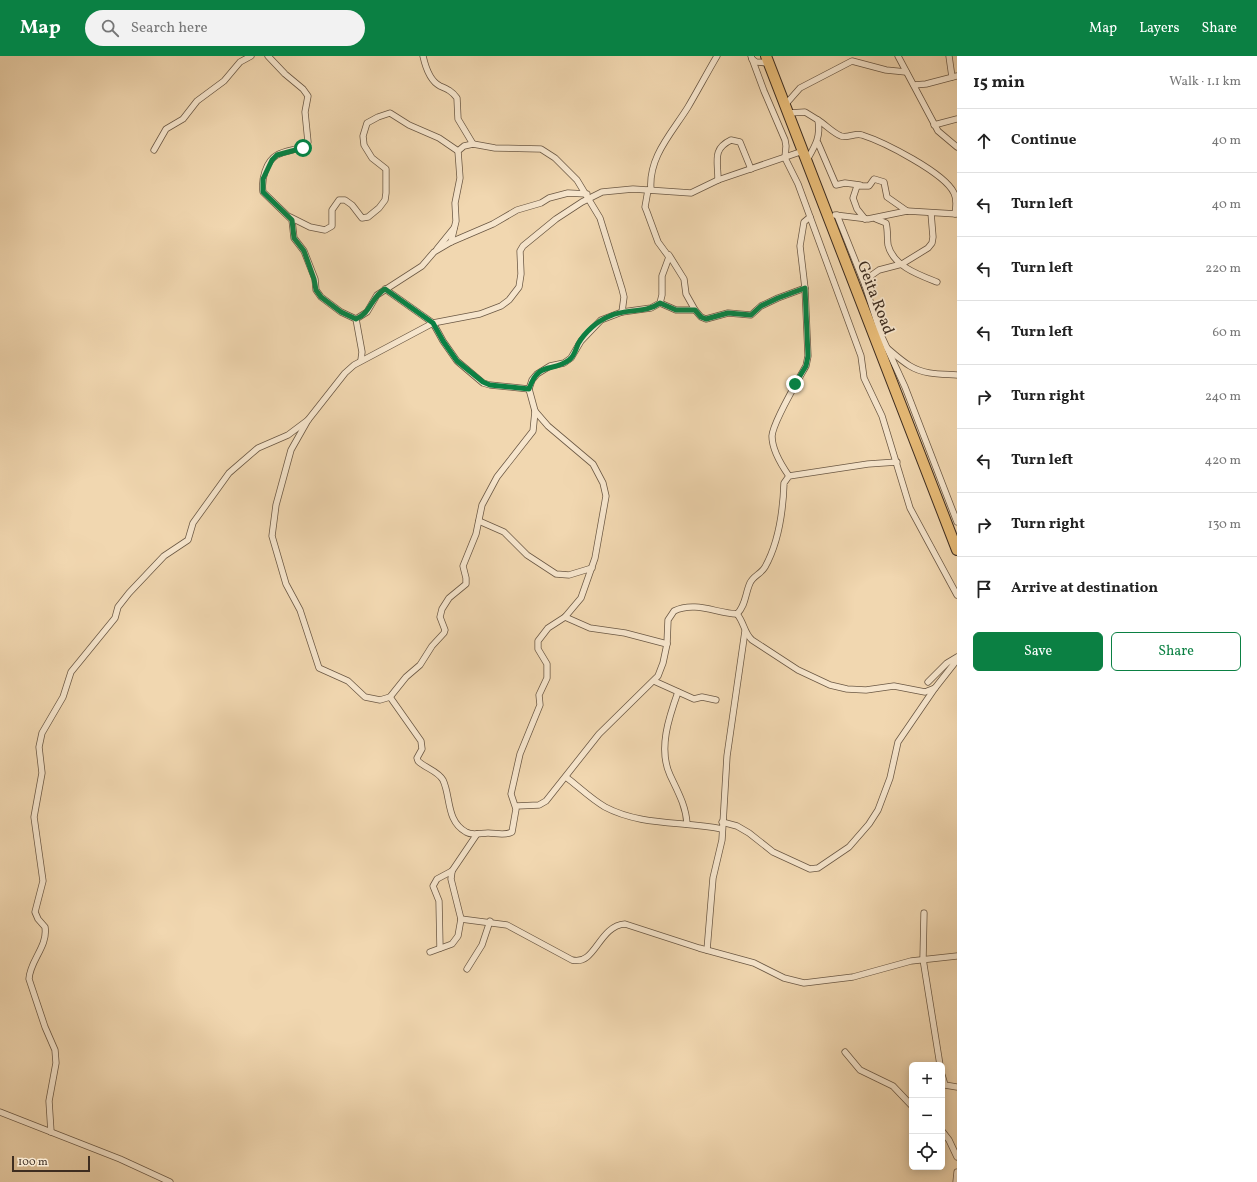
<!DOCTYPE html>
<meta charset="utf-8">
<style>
:root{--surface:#fff;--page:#f2f2f2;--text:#222;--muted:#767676;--line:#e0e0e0;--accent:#0b8043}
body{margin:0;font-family:Vollkorn,serif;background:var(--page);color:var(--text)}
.controls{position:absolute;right:12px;bottom:12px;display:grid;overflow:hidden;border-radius:6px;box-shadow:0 2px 10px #0003}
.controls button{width:36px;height:36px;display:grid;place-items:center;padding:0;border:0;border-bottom:1px solid var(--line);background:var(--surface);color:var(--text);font:20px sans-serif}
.scale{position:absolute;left:12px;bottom:10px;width:78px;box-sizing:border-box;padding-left:4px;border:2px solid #3e2d20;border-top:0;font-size:11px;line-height:14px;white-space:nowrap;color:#3e2d20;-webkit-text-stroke:3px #f6e5cc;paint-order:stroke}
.stop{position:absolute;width:12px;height:12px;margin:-9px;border:3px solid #0b8043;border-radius:50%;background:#fff}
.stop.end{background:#0b8043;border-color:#fff;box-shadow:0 1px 4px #0008}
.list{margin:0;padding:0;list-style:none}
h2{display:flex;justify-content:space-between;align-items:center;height:52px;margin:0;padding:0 16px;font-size:17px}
h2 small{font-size:13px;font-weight:400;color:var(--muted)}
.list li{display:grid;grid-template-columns:26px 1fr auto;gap:12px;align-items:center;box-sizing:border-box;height:64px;padding:0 16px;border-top:1px solid var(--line)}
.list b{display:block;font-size:15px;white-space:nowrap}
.list em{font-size:13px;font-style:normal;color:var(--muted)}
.actions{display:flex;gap:8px;padding:12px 16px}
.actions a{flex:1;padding:9px 0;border:1px solid var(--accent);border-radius:6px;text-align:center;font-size:14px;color:var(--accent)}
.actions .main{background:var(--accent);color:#fff}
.icon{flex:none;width:22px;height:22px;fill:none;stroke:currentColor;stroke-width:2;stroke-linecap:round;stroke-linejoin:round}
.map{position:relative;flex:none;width:957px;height:1126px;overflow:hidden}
header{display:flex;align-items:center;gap:24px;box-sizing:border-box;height:56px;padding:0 20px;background:var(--accent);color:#fff}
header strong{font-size:19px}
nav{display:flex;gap:22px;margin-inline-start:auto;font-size:14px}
.search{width:280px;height:36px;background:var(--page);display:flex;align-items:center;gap:10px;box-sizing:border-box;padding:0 14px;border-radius:22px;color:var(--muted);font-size:15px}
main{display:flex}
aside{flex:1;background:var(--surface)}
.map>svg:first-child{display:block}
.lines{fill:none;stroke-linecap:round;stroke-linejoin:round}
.street-casing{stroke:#6b5844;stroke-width:7}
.highway-casing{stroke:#3e2d20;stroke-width:12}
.street{stroke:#f6e5cc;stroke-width:5.5}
.highway{stroke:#e8bc78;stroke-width:10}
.route{stroke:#0b8043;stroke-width:5}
.labels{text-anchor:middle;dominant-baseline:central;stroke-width:3.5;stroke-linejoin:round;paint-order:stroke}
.street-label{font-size:16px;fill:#3e2d20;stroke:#f6e5cc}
</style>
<header>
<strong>Map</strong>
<div class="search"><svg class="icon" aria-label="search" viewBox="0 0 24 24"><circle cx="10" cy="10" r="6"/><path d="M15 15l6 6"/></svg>Search here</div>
<nav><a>Map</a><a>Layers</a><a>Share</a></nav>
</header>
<main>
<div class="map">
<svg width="957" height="1126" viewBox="0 0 957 1126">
<rect width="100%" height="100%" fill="#f1d7b0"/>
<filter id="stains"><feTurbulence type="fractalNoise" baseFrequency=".005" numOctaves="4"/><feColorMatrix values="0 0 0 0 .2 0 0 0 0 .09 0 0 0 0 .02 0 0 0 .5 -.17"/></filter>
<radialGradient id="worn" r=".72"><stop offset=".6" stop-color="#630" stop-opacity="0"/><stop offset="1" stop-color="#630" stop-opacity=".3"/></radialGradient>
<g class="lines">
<defs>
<g id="street">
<path d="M 268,0 L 285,18 L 303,33 L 308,40 L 305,56 L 308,86 L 307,89 C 298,94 286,94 277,99 C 266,105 261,124 263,136 L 292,164 L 294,182 L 304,195 L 315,223 L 316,234 L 321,241 L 341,256 L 356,263 L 367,256 L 377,239 L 422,210 L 434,196 L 451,186 L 493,168 L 517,154 L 541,147 L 549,142 L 568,137 L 587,138"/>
<path d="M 423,0 C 425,9 430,25 440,30 C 447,33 452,35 457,42 L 458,63 L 473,88"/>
<path d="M 751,0 L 764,35 L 785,84 L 786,90 L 785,102 L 798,128 L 861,300 L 864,322 L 882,360 L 910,452 L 957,539"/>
<path d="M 898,0 L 938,75 L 957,91"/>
<path d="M 949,0 L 952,21"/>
<path d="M 752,3 L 756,6 L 769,7"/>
<path d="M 914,29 L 926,28 L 957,20"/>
<path d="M 785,49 L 800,32 L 852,5 L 886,14 L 906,16"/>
<path d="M 789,57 L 805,56 L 818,64 C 821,81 815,90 807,104"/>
<path d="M 818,64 C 826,69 833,77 841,80 C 848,82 855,77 862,79 C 884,86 945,117 954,137 C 957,143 956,152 955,158"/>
<path d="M 934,69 L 957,63"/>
<path d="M 818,87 L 836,129 L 845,127 L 860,129"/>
<path d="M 154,94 L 166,73 L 183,63 L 197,45 L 224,25 L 240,6 L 251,0"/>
<path d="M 718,124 C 718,105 712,93 731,84 L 740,86 L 751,113"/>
<path d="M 651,134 C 648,101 672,77 688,51 C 698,34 707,17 717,0"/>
<path d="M 835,159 L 868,163 L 907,155 L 957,158"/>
<path d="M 837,159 L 865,229 L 881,279 L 905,331 L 957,466"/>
<path d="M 290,161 L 310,171 L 325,174 L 332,170 L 332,154 L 339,144 L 345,144 L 352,149 L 362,162 L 368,161 L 379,152 L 385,144 L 386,137 L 386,113 L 372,102 L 364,89 L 363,80 L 367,67 L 378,61 L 390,57 L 409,69 L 439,82 L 458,95"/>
<path d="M 865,163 L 857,153 L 853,142 L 857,130 L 869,130 L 874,123 L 884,126 L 887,141 L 907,155"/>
<path d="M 876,163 L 886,167 C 888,174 887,182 888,189 C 893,210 919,219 937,226"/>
<path d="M 451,186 L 456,165 L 455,147 L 460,122 L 458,95 L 464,90 L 473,88 L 495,92 L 541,93 L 555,102 L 577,124 L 600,162 L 622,233 L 624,241 L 622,256"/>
<path d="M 437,193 L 454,172"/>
<path d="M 669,199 L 684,223 L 686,238 L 695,254"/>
<path d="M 865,229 L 872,219 L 879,214 L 902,208 L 928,192 L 932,187 L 933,181 L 931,157"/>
<path d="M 385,233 L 433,267 L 443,285 L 457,305 L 483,327 L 490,329 L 529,333"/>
<path d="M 660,247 L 676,254 L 695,254 L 701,261 L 706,263 L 728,257 L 751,259 L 761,250 L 778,242 L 805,232"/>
<path d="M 356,263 L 362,296 L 361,304"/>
<path d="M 887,292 C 894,298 903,306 910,310 C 925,319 941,318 957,319"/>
<path d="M 535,355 L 533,375 L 497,421 L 482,449 L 476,478 L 463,510 L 466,522 L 466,528 L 449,542 L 442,553 L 440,561 L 445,574 L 444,577 L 432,590 L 420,609 L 406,621 L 390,641 L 380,644 L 365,641 L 348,625 L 319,612 L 300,554 L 286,528 L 272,480 L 276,449 L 291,394 L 308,364 L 345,317 L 354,309 L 433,267 L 480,258 L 501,250 L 509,244 L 519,231 L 521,218 L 520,195 L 523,190 L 556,163 L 582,146 L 602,136 L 633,133 L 691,137 L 718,124 L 803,95"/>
<path d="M 789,420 C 782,410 772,393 772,380 C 773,366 798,324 806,310 L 808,300 L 805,232 L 800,190 L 804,166 L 810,161"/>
<path d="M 479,465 L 504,476 L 527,499 L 556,518 L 569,519 L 592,512"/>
<path d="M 737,558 C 744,566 744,577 752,584 L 798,614 L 830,629 L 847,633 L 866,634 L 894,630 L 925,636 L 935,632 L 957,604"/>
<path d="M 565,561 L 590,572 L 625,577 L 667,588"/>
<path d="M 654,625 L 694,643 L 702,641 L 716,644"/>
<path d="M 928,626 L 947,607 L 957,601"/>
<path d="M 678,636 C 669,661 658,693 670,719 C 678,736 686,750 687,768"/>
<path d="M 390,641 L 421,685 L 422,693 L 417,702 L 418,705 C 425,712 438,715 443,724 C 451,741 446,765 466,776 C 472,780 481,777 488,777 C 496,777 505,780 512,776 L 516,753 L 511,738 L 520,698 L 540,649 L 539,639 L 547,622 L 547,608 L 538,593 L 538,585 L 548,572 L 565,561 L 581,542 L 595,502 L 606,440 L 603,427 L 593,408 L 548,370 L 535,355 L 529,333 L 532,324 L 537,318 L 550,310 L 564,307 L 571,302 L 581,285 L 601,264 L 622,256 L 651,252 L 660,247 L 662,239 L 662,220 L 669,201 L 658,186 L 647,156 L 645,151 L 648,134"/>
<path d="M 566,721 C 579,731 591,743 605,751 C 641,770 682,765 722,773"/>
<path d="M 516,750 L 539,749 L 546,745 L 599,678 L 658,620 L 663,607 L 667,588 L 668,564 L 674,555 C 695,545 716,557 737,558 C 746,549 745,538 750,527 C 753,520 761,518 765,511 C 779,486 783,456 784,427 L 789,420 L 868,408 L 897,406"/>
<path d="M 722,766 L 737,770 L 749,777 L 773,796 L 810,813 L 818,812 L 849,791 L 869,768 L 878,754 L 890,722 L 898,686 L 935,632"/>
<path d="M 924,857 L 923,903 L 940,1009"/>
<path d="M 461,863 L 507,869 L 572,904 C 596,910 598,870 625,868 L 699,892 L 754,907 L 784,922 L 804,927 L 853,921 L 911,905 L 957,900"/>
<path d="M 440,892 L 439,845 L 433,830 L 437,823 L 452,815"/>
<path d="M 707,894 L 713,822 L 722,784 L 727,700 L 745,575"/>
<path d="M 430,896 L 452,888 L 458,880 L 461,863 L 451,823 L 452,815 L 477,778"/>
<path d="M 467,913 L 482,889 L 490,865"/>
<path d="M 845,996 L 860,1014 L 893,1030 L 912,1050"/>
<path d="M 942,1019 L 945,1029 L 957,1031"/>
<path d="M 0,1056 L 120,1103 L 170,1126"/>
<path d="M 942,1075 L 949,1084 L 957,1101"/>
<path d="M 51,1076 L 49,1045 L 56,1007 L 55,994 L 45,971 L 29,923 C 30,904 48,891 45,871 L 38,863 L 35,856 L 43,825 L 34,761 L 42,717 L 39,691 L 42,677 L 63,641 L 71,616 L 115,562 L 118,551 L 129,537 L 164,500 L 188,484 L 193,467 L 229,417 L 258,392 L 288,379 L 308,364"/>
<path d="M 956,1126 L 957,1116"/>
</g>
<path id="highway" d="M 766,0 L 957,494"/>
</defs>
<use href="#street" class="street-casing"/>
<use href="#highway" class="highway-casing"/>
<use href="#street" class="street"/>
<use href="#highway" class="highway"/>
</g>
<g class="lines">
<path class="route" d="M 303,92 L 277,99 L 272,104 L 263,123 L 263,136 L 292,164 L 294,182 L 304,195 L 314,223 L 316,234 L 321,241 L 341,256 L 356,263 C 371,257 371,241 385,233 L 433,267 L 443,285 L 457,305 L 483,326 L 490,329 L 529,333 C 539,304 552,317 569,304 C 574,301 576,293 578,288 C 585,276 597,265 610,260 C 626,252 645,258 660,247 L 676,254 L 695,254 L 701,261 L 706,263 L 728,257 L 751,259 L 761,250 L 778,242 L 805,232 L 808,300 L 806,310 L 795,328"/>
</g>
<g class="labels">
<g class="street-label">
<text transform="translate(875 242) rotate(69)">Geita Road</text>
</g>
</g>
<rect width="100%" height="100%" filter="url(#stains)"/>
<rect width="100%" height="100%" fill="url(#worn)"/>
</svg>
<div class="controls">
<button>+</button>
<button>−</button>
<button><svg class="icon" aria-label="locate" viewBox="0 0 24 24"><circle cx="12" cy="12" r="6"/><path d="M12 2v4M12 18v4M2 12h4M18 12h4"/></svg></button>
</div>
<div class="scale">100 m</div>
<div class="stop" style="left:303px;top:92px"></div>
<div class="stop end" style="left:795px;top:328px"></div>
</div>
<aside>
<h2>15 min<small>Walk · 1.1 km</small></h2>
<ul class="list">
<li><svg class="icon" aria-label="ahead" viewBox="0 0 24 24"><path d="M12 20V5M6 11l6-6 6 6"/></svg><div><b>Continue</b></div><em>40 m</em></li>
<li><svg class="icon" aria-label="left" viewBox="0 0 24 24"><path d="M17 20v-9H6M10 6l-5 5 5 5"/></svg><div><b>Turn left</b></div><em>40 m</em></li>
<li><svg class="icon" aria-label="left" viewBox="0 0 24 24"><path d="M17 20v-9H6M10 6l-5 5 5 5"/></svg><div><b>Turn left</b></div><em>220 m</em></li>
<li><svg class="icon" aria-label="left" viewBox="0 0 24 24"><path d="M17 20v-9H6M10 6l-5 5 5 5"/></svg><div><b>Turn left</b></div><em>60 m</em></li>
<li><svg class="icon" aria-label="right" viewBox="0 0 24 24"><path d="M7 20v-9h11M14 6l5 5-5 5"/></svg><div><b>Turn right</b></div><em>240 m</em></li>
<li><svg class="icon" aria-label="left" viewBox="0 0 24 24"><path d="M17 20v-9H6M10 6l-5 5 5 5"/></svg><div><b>Turn left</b></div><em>420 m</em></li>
<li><svg class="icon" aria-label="right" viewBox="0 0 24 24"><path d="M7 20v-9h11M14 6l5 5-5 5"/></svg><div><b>Turn right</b></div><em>130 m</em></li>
<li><svg class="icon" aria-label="arrive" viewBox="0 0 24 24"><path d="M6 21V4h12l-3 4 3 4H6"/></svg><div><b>Arrive at destination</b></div></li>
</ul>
<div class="actions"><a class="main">Save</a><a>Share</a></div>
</aside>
</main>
